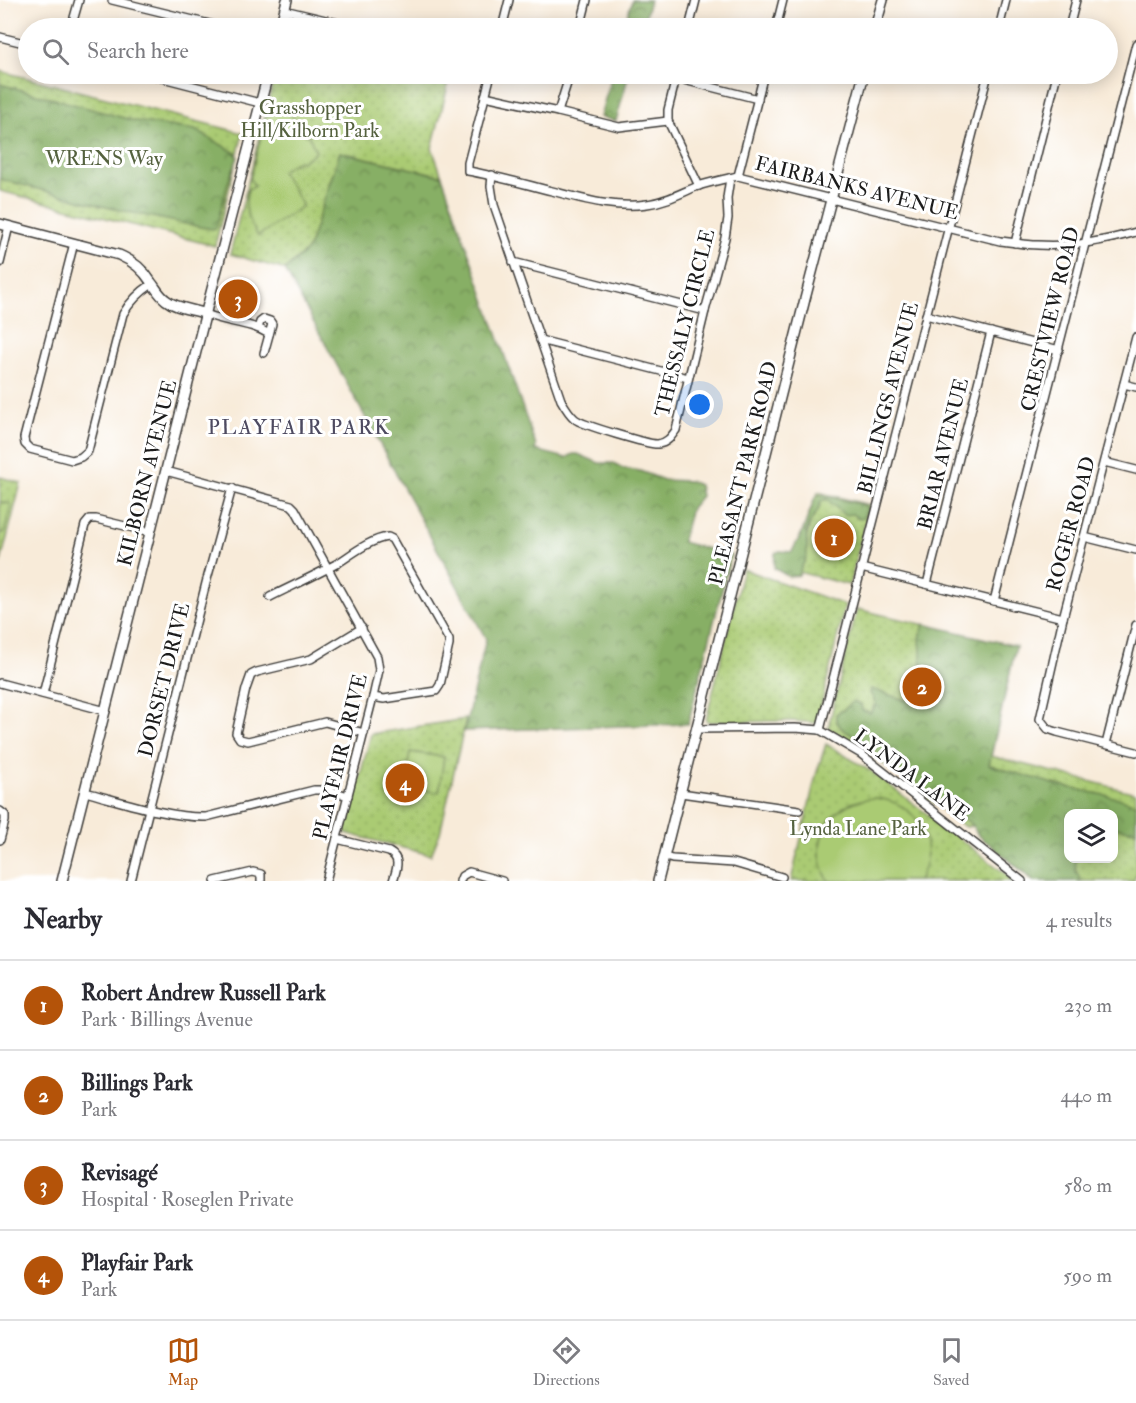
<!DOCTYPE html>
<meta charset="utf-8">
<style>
:root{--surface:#fff;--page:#f7f7f7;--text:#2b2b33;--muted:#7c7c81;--line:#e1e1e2;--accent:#b45309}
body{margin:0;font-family:"IM FELL Double Pica",serif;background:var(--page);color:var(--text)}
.controls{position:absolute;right:18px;bottom:18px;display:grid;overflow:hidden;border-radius:12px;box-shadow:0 3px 15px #0003}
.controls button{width:54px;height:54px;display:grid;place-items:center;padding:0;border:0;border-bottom:2px solid var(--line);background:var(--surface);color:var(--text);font:30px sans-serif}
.you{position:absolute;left:700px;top:405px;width:21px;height:21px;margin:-15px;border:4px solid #fff;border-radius:50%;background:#1a73e8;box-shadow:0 0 0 9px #1a73e833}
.badge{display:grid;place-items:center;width:39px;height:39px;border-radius:50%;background:var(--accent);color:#fff;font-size:20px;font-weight:700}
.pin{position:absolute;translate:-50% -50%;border:3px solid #fff;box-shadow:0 2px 6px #0006}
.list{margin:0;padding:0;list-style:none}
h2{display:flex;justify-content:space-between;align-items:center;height:78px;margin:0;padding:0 24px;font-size:26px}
h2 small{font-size:20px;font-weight:400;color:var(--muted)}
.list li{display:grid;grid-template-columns:39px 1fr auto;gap:18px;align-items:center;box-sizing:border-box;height:90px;padding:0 24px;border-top:2px solid var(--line)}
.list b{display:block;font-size:22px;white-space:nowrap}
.list p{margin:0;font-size:20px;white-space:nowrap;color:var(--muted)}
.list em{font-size:20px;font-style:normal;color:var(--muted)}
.icon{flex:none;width:33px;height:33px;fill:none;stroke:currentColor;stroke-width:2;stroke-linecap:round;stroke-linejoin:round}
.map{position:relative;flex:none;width:1136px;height:881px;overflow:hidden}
.search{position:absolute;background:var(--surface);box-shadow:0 3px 15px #0003;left:18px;right:18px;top:18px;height:66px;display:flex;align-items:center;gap:15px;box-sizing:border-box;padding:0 21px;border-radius:33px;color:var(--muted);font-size:22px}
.sheet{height:438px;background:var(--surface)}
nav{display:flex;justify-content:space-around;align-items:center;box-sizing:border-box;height:84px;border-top:2px solid var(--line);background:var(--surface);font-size:16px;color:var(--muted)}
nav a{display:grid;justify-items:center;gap:3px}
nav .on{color:var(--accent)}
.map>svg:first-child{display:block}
.grass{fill:url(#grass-dots);stroke:#637448;stroke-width:1.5;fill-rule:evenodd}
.forest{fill:url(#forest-crowns);stroke:#526640;stroke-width:1.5}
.garden{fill:#aacb73;stroke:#637448;stroke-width:1.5}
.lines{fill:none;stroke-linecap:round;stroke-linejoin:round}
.street-casing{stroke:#3d3b38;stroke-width:10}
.secondary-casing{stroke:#3d3b38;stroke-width:12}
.street{stroke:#fff;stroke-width:7}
.secondary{stroke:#fff;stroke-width:9}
.labels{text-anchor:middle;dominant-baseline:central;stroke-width:6;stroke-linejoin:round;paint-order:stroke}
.park-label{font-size:20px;fill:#55623f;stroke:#fff}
.street-label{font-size:20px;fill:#1c1c1c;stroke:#fff}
.neighbourhood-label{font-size:21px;letter-spacing:1.5px;fill:#4e4b61;stroke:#fff}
</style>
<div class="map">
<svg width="1136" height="881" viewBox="0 0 1136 881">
<defs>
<pattern id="grass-dots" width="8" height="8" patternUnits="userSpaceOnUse" patternTransform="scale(1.5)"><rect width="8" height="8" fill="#aacb73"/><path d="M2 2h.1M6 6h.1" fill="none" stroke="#92ae63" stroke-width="1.8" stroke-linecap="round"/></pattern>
<pattern id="forest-crowns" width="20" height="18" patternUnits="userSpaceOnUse" patternTransform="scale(1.5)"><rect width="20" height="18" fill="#87af65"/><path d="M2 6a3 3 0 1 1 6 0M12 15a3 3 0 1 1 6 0" fill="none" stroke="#6e8e52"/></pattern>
</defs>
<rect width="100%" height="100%" fill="#fff"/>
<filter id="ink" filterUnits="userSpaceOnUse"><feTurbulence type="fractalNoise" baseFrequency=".0167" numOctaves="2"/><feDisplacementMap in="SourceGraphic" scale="12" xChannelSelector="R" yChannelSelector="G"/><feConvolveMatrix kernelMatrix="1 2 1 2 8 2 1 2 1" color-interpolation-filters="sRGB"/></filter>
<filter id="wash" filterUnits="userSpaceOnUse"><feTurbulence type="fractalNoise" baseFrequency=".008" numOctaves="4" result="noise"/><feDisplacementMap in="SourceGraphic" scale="24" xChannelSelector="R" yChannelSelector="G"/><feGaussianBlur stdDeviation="1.35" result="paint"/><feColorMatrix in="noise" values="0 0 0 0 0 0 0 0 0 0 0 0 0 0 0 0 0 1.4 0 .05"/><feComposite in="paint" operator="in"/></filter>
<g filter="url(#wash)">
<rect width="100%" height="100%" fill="#f8ebd9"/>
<g class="grass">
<path d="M 0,71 L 243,133 L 215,246 L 0,191 Z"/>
<path d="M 275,74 L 402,74 L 448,85 L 432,148 L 442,176 L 340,152 L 308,250 L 285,270 L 230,254 Z"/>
<path d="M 0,477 L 21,483 L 0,565 Z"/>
<path d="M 818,492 L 870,505 L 849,585 L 798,572 Z"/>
<path d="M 743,569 L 845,605 L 817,723 L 794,721 L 709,722 L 706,720 Z"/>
<path d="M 857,609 L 1016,646 L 991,756 L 1136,793 L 1136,874 L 1134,881 L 1033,881 L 976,831 L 974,826 L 965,827 L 865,750 L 828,728 ZM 1068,814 L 1114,814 L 1114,858 L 1068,858 Z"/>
<path d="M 466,719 L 440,833 L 431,855 L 345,833 L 371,734 Z"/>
<path d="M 826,744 L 871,771 L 1015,881 L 791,881 L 816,775 Z"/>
</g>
<g class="forest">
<path d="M 632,0 L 650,0 L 642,28 L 624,28 Z"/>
<path d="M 612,74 L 629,74 L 616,121 L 600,117 Z"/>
<path d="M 0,84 L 135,121 L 195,130 L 236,153 L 238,157 L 228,183 L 216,228 L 213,229 L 200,227 L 110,208 L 0,179 Z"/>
<path d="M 340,152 L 442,176 L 536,446 L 535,450 L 566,458 L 573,454 L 578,454 L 599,463 L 614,463 L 622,468 L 640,471 L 664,480 L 690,481 L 699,485 L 701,496 L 691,508 L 682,542 L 731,555 L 688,724 L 464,731 L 486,639 L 285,270 L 308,249 Z"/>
<path d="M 820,495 L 864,505 L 867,508 L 863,518 L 859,519 L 852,514 L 844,515 L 827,499 C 819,501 821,502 819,508 C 816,516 810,520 807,529 C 805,538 809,549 806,558 C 803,566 800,566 799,575 L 789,577 L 774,568 L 775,553 L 780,551 L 792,552 C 795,544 801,537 803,530 C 807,519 811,508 815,497 Z"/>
<path d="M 924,624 L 1016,646 L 989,765 L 1057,785 L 1118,798 L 1136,804 L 1136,831 L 1114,827 L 1114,814 L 1068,814 L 1068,858 L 1075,859 L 1076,871 L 1081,881 L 1035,881 L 978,835 L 971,824 L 871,747 L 842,729 L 836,721 L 836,714 L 846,708 L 853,701 L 861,704 L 862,710 L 870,713 L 876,704 L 870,693 L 871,689 L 917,704 L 923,682 L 920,638 Z"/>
</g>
<g class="garden">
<path d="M 284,105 L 306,135 L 308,134 L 316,152 L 315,153 L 301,162 L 299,160 L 281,171 L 302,204 L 301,207 L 258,236 C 248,220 243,208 248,189 L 255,186 L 250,179 L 266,117 Z"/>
<path d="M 0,502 L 11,504 L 4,533 L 0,532 Z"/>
<path d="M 410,752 L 444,757 L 439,792 L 405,788 Z"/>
<path d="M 876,798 C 918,802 940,844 918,881 L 829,881 C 805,842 831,799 876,798 Z"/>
</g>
</g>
<g filter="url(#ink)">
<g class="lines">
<defs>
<g id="street">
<path d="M 112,0 L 226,28"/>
<path d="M 284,10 L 359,28"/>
<path d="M 71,28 L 79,0"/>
<path d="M 502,28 L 509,0"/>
<path d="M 580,28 L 587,0"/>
<path d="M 689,28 L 696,0"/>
<path d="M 776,28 L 783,0"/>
<path d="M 999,28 L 1006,0"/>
<path d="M 1069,28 L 1076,0"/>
<path d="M 0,37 L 28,44"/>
<path d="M 147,74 L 260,103"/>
<path d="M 491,74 L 468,163 L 468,171 C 496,176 524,184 552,191 C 583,199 615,209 647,204 C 665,202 681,193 698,186 C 711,182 725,179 738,176 L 1000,241 C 1013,242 1025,245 1038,245 C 1070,247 1105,241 1136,232"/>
<path d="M 677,74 L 668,110 L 668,121 L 699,186"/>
<path d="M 676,78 L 758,99"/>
<path d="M 485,96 L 558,112 L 619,127 L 668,121"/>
<path d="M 558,112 L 570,74"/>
<path d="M 492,175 L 491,186 L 494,205 L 561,400 C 565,407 569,414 575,419 C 582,425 650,445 658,444 C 667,443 671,437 676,430 L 705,311 L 725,238 L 728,218 L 727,198 L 730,178"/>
<path d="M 738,176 L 764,74"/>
<path d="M 74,243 L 24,438 L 25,444 L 30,449 L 72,460 L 81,457 L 88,451 L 123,314 C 131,300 140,292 152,284"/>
<path d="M 1015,243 L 1057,74"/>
<path d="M 513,262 L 705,311"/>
<path d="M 0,263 L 9,226"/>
<path d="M 206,314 C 226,323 250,322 269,334"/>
<path d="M 926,315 L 1059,350"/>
<path d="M 258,328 L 260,322 L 264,319 L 270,321 L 272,324 L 264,353"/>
<path d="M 1136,337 L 1063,618 L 1040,719 L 1048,729 L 1057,732 L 1136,752"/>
<path d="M 540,340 L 688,378"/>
<path d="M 1124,384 L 1136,387"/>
<path d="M 1104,462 L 1136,470"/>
<path d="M 166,471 L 291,505 L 295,509 L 377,657 L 379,670 L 373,697 L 326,881"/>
<path d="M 1084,537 L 1136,550"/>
<path d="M 861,568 L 1063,618"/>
<path d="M 927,584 L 991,332"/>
<path d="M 270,597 C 292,586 316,575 338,563 C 352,554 371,539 388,537 L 392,539 L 449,640 L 449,645 L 440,685 L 436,691 L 384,699 L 373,697"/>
<path d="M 994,601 L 1136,44"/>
<path d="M 362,628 L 311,659 L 257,672 L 251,675 L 246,689 L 236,733 L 240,739 L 248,741 L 325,722 L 364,733"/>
<path d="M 0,683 L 106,711"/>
<path d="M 43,694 L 85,525 L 90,519 L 96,519 L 150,532"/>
<path d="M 697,729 L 795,728 L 820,730 L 861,754 L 1022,881"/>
<path d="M 820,730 L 988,74"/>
<path d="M 1106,744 L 1136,625"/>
<path d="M 85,792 C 120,801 170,818 206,817 L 314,790 L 329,790 L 348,796"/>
<path d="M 681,793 L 799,810"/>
<path d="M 0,811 L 5,815 L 5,821 L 0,840"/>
<path d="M 337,839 L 389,852 C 402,859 396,870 393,881"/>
<path d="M 665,857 L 672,859 L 734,863 L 782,877"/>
<path d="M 131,881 L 206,583 L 232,488"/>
<path d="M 215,881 L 253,872 L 261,874 L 261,881"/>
<path d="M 460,881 L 462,876 L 469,872 L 502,881"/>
</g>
<g id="secondary">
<path d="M 280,28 L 287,0"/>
<path d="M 875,28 L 883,0"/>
<path d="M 0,224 L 119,255 C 133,261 143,269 151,282 C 156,288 159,295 166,300 C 177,309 193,309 206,314"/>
<path d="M 62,881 L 207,308 L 268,74"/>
<path d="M 658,881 L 805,299 L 864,74"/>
</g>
</defs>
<use href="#street" class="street-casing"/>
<use href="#secondary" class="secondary-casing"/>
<use href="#street" class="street"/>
<use href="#secondary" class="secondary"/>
</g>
</g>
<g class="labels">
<g class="park-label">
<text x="310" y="107">Grasshopper<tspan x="310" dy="23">Hill/Kilborn Park</tspan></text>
<text x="104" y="158">WRENS Way</text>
<text x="858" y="828">Lynda Lane Park</text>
</g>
<g class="street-label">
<text transform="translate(857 188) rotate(14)">FAIRBANKS AVENUE</text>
<text transform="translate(1050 319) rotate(-76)">CRESTVIEW ROAD</text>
<text transform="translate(685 323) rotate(-76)">THESSALY CIRCLE</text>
<text transform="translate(888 398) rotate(-76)">BILLINGS AVENUE</text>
<text transform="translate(943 454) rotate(-76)">BRIAR AVENUE</text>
<text transform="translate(147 473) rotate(-76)">KILBORN AVENUE</text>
<text transform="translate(743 473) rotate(-76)">PLEASANT PARK ROAD</text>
<text transform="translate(1071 524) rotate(-75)">ROGER ROAD</text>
<text transform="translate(164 680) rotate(-76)">DORSET DRIVE</text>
<text transform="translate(340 757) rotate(-76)">PLAYFAIR DRIVE</text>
<text transform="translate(912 775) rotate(37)">LYNDA LANE</text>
</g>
<g class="neighbourhood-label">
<text x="299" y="427">PLAYFAIR PARK</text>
</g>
</g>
</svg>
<div class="controls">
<button><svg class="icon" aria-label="layers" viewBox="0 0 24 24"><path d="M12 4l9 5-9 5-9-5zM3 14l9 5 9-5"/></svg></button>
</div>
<div class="you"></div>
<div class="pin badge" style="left:834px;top:538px">1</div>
<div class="pin badge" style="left:922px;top:687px">2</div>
<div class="pin badge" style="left:238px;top:299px">3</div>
<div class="pin badge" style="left:405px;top:783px">4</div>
<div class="search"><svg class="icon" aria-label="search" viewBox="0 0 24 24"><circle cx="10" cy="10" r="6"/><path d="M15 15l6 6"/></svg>Search here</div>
</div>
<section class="sheet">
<h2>Nearby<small>4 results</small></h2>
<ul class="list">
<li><span class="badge">1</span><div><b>Robert Andrew Russell Park</b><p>Park · Billings Avenue</p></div><em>230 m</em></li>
<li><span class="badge">2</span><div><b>Billings Park</b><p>Park</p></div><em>440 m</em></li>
<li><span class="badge">3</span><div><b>Revisagé</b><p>Hospital · Roseglen Private</p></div><em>580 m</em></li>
<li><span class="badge">4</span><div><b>Playfair Park</b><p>Park</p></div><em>590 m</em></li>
</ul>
</section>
<nav>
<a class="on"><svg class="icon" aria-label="map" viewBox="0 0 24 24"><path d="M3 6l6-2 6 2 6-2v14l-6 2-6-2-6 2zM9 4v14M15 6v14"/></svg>Map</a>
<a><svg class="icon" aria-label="directions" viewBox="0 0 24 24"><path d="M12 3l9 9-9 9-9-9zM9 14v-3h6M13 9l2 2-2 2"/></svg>Directions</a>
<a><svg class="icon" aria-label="saved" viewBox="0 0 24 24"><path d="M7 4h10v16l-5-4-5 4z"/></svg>Saved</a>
</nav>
